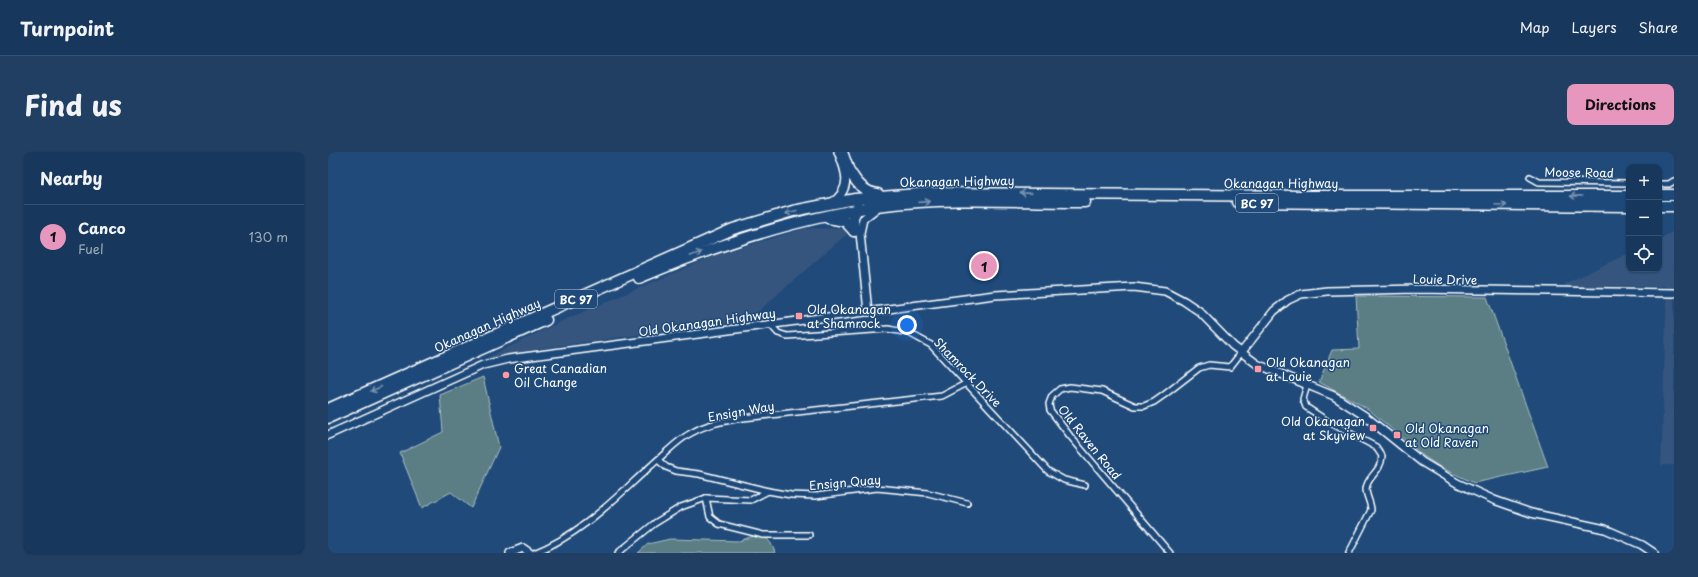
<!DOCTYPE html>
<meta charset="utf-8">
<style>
:root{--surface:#17385c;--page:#203f62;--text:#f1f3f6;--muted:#9eacbb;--line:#365272;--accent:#e797bd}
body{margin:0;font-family:"Playpen Sans",sans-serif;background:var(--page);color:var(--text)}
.controls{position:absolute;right:12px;top:12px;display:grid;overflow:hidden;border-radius:8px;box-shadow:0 1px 3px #0004}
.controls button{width:36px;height:36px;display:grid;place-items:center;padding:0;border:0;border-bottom:1px solid var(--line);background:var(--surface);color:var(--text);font:20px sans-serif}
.you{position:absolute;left:579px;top:173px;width:14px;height:14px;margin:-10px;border:3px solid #fff;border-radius:50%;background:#1a73e8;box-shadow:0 0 0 6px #1a73e833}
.badge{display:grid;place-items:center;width:26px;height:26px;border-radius:50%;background:var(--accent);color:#111;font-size:13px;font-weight:700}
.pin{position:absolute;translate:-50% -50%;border:2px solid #fff;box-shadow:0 1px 4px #0006}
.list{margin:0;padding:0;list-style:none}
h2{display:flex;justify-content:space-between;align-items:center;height:52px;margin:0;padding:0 16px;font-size:17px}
h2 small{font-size:13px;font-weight:400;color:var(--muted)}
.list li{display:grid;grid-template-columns:26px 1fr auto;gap:12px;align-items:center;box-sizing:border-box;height:64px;padding:0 16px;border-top:1px solid var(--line)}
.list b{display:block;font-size:15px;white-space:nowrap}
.list p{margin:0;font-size:13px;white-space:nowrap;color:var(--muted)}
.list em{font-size:13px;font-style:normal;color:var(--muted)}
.icon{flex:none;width:22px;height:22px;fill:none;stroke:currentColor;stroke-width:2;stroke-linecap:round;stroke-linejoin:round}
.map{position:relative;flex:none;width:1346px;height:401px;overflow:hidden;border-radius:8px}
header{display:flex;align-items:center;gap:24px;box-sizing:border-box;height:56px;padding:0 20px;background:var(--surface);border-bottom:1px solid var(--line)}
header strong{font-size:19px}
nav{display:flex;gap:22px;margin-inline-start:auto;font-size:14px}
.intro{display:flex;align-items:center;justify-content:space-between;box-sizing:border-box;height:96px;padding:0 24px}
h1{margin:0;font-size:28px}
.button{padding:10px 18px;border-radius:8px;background:var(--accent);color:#111;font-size:14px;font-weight:700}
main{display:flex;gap:24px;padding:0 24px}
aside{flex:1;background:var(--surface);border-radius:8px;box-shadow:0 1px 3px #0004}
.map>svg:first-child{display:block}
.built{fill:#34547f}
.green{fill:#5a7e84;stroke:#acbec2}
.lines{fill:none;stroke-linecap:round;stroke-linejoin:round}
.street-casing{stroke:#fff;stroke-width:8}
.secondary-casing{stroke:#fff;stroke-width:10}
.highway-casing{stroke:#fff;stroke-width:13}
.street{stroke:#1f4a7a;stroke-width:5}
.secondary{stroke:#1f4a7a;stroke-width:7}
.highway{stroke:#1f4a7a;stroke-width:10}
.oneway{stroke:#7992af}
.poi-dot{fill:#ff9aa2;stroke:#1f4a7a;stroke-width:1.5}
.labels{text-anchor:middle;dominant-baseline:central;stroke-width:3;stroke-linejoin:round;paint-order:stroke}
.shield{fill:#1f4a7a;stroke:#bcc9d7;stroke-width:1}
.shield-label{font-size:11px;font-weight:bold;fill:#fff}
.street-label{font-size:12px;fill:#fff;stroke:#1f4a7a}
.poi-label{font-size:12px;fill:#fff;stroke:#1f4a7a;text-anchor:start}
</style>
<header>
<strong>Turnpoint</strong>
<nav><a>Map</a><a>Layers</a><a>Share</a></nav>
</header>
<div class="intro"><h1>Find us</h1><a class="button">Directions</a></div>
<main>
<aside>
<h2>Nearby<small></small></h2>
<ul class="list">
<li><span class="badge">1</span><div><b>Canco</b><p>Fuel</p></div><em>130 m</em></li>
</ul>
</aside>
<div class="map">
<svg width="1346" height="401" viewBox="0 0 1346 401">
<rect width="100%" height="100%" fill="#1f4a7a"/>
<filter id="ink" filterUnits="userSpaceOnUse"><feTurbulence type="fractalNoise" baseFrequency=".025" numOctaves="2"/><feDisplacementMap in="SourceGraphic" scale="8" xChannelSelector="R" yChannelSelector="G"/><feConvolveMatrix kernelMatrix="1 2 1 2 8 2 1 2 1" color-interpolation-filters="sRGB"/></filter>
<g filter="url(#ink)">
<g class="built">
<path d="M 478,76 L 516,77 L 520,81 L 418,170 L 366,175 L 209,197 L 156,207 L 236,168 L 388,103 Z"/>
<path d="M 1346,79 L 1346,313 L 1333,313 L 1339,134 L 1237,135 L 1236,132 L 1301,101 L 1301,117 L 1331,117 L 1331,87 Z"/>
</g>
<g class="green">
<path d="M 1028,144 L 1159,145 L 1220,315 L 1146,331 L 1112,315 L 1097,305 L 1040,257 L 991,230 L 1004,198 L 1031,197 Z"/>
<path d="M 155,225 L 171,295 L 143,356 L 123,340 L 94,356 L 72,301 L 115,280 L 112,243 Z"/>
<path d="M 431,382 C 439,384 445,393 447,401 L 310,401 L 320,392 L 342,387 L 411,389 Z"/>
</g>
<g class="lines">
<defs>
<g id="street">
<path d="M 1202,25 L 1211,30 L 1301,31"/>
<path d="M 1331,32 L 1341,32 L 1346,29"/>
<path d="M 442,172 L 450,181 L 459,184 L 560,177 L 581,181 L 603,193 L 720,319 L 736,328 L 757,333"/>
<path d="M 979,233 L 975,247 L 978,255 L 1001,270 L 1048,295 L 1054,304 C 1053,321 1039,324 1038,337 C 1038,344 1043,351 1043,358 L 1021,401"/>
<path d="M 330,308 L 338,315 L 348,319 L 371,322 L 440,339 L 463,343 L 488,344 L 549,336 L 600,341 L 639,351"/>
<path d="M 378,346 L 382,365 L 391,372 L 435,383 L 481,383"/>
<path d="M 206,401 C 254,382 287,346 325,312 C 338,301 350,287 365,280 C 381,271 399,269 415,266 L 614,244 L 639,231"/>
<path d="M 290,401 L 327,371 L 353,355 L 378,346 L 423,348 L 440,339"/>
<path d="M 842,401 L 742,284 L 722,258 L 721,252 L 724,244 L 732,237 L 742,235 L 774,239 L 807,254 L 816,254 L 826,250 L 836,243 L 871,216 L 881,213 L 902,215 L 913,201"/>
</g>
<g id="secondary">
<path d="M 516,1 L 524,23"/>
<path d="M 503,51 C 525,37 518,19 510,0"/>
<path d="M 540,160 L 532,81 L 535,67 L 549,56"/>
<path d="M 913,201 L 946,159 L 960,148 L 973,142 L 999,139 L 1089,137 L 1346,141"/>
<path d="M 0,283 L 155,213 L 180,207 L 667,143 L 806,135 L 837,139 L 856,149 L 871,159 L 905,194 L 929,212 L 1006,244 L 1037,264 L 1094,310 L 1129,331 L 1166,348 L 1203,361 L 1277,377 L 1314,393 L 1326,401"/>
<path d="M 182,401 L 195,396 L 202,401"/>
</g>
<g id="highway">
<path d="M 524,23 C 530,33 538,41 550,42"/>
<path d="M 1331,43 L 1346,43"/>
<path d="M 909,50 L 1301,54"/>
<path d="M 1331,54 L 1346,54"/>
<path d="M 500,66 L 517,69 L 526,79"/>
<path d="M 526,79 L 525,65 L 530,55"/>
<path d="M 311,126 C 374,99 436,77 503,63 C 521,59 539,55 557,53 C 623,45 691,50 757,50"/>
<path d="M 0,257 L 405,77 L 465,59 L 501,52 L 527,47 L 602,41 L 981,44 L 1301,44"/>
<path d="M 0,266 L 218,168"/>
</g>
</defs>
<use href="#street" class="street-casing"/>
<use href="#secondary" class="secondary-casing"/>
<use href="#highway" class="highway-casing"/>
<use href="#street" class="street"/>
<use href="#secondary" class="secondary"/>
<use href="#highway" class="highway"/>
</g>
<defs><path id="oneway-shaft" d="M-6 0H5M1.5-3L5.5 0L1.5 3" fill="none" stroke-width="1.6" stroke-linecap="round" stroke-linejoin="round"/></defs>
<g class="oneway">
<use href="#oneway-shaft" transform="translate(698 41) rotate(-178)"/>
<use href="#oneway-shaft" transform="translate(1248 44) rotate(179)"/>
<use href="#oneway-shaft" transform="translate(596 50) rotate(-4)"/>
<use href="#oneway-shaft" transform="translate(1173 53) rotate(2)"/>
<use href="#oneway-shaft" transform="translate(463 60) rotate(166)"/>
<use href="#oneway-shaft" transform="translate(368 102) rotate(-20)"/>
<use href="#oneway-shaft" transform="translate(48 237) rotate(156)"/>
</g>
</g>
<g class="poi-dot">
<rect x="467" y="160" width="8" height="8" rx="2"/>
<rect x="926" y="213" width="8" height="8" rx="2"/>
<circle cx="178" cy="223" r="4"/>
<rect x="1041" y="272" width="8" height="8" rx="2"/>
<rect x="1065" y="279" width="8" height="8" rx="2"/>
</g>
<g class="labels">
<g class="shield">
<rect x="908" y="42" width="42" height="18" rx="3"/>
<rect x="227" y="138" width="42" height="18" rx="3"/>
</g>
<g class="shield-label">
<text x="929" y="51">BC 97</text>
<text x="248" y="147">BC 97</text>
</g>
<g class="street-label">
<text transform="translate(1251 20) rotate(1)">Moose Road</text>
<text transform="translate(629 29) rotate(-1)">Okanagan Highway</text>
<text x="953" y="31">Okanagan Highway</text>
<text transform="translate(1117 127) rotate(1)">Louie Drive</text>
<text transform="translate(379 170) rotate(-8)">Old Okanagan Highway</text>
<text transform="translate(159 173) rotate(-24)">Okanagan Highway</text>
<text transform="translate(640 220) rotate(46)">Shamrock Drive</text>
<text transform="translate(413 259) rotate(-10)">Ensign Way</text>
<text transform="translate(762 290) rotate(51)">Old Raven Road</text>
<text transform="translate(517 330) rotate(-5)">Ensign Quay</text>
</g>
<g class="poi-label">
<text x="479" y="157">Old Okanagan<tspan x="479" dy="14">at Shamrock</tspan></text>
<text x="938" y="210">Old Okanagan<tspan x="938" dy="14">at Louie</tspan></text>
<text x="186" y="216">Great Canadian<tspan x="186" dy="14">Oil Change</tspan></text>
<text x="1037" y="269" text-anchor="end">Old Okanagan<tspan x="1037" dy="14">at Skyview</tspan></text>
<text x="1077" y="276">Old Okanagan<tspan x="1077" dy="14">at Old Raven</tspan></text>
</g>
</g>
</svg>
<div class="controls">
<button>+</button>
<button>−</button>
<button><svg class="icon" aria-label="locate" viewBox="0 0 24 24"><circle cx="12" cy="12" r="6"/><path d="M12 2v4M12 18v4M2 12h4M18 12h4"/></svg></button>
</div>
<div class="you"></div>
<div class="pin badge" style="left:656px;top:114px">1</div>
</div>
</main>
